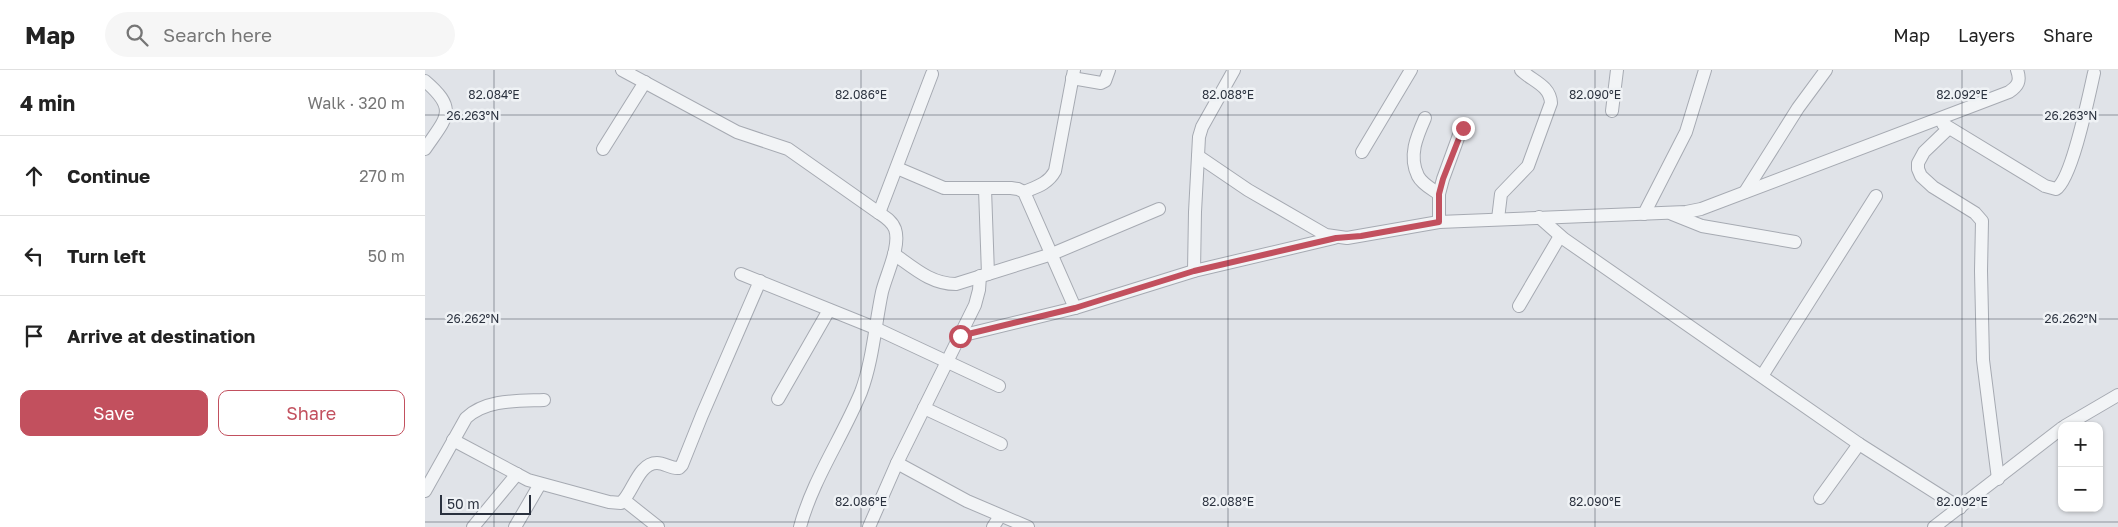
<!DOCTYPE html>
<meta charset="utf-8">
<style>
:root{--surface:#fff;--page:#f6f6f6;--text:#222;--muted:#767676;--line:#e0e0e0;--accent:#c2505e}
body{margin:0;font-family:"Golos Text",sans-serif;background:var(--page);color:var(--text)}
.controls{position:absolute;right:15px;bottom:15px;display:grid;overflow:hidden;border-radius:10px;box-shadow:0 1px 4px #0004}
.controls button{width:45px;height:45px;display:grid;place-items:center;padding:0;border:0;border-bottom:1px solid var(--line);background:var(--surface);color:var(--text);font:25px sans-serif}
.scale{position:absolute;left:15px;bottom:12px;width:91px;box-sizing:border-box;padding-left:5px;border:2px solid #2a313e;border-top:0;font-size:14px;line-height:18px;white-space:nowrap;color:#2a313e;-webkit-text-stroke:4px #eff2f5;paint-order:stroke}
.stop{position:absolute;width:15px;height:15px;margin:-11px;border:4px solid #c2505e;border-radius:50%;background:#fff}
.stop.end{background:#c2505e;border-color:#fff;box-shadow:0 1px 5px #0008}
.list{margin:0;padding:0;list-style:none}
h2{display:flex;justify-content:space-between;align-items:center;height:65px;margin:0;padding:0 20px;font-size:21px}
h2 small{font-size:16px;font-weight:400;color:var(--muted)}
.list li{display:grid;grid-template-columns:32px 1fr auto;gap:15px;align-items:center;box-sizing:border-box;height:80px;padding:0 20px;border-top:1px solid var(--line)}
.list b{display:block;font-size:19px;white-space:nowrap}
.list em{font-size:16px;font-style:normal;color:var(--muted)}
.actions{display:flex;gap:10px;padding:15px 20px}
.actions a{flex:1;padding:11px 0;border:1px solid var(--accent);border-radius:10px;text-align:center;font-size:18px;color:var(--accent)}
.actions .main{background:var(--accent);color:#fff}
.icon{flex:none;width:28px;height:28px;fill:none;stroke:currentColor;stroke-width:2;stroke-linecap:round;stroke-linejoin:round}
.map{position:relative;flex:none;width:1693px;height:457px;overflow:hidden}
header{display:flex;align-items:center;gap:30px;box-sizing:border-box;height:70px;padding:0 25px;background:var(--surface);border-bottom:1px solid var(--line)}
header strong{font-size:24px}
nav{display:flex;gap:28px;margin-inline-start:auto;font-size:18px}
.search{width:350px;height:45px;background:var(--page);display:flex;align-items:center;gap:12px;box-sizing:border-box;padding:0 18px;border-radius:28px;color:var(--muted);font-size:19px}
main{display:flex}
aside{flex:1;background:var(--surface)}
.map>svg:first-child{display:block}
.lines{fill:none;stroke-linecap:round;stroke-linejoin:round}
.minor-casing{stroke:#a6aab2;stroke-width:14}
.minor{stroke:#f2f4f6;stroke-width:12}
.route{stroke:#c2505e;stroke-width:6}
.ticks{fill:none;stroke:#2a313e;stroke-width:1;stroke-opacity:0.45}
.ticks-label{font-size:12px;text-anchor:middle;fill:#2a313e;stroke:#eff2f5;stroke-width:5;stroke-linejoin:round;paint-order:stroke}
</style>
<header>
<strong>Map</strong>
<div class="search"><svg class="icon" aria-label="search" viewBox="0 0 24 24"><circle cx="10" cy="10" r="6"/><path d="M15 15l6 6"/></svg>Search here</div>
<nav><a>Map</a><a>Layers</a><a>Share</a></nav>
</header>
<main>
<aside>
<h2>4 min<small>Walk · 320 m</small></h2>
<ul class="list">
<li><svg class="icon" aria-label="ahead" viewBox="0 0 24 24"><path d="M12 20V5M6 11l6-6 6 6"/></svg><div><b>Continue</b></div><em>270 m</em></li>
<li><svg class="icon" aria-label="left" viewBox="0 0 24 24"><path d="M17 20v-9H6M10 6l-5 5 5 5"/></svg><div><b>Turn left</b></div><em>50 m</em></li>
<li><svg class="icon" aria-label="arrive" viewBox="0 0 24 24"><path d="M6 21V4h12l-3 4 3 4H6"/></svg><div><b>Arrive at destination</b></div></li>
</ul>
<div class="actions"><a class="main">Save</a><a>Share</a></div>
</aside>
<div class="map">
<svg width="1693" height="457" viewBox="0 0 1693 457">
<rect width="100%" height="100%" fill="#e0e3e8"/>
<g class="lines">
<defs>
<g id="minor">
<path d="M 197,0 L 312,62 L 363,79 L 454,143 C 460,147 467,151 470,159 C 476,176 461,205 457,222 C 450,255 448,290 436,322 C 417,368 388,409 375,457"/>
<path d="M 647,8 L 676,13 L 680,11 L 684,0"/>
<path d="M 0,11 C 34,40 21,48 0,79"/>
<path d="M 1187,41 L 1192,0"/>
<path d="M 1000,48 C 992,66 983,86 993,106 C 997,114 1007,119 1014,124"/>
<path d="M 1518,54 L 1620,116 L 1631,119 C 1647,109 1664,25 1669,3"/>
<path d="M 1523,59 L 1499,82 L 1493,93 L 1493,99 L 1496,106 L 1508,117 L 1550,143 L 1557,151 L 1556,201 L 1558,290 L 1573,409"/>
<path d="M 178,79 L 220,12"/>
<path d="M 937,82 L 986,0"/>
<path d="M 773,86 L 823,120 L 901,165 L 922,168 L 1014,152 L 1261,142 L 1276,139 L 1584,22 C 1593,16 1596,11 1592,0"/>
<path d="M 472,98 L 519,118 L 586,118 L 593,119 L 599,122 L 650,238"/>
<path d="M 560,119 L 563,204"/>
<path d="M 599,122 C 611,117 623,114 630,101 L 649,0"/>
<path d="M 1320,122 L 1373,38 L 1401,0"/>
<path d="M 454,143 L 507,4"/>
<path d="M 1219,144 L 1261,62 L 1280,0"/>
<path d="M 1247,144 L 1277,156 L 1370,172"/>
<path d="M 1114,147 L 1139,169 L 1434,374 L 1535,438"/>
<path d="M 1073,149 L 1076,124 L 1103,96 L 1126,33 C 1125,15 1107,11 1096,0"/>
<path d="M 1014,152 L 1014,124 L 1018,109 L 1037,57"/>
<path d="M 469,184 C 489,198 506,214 531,214 L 627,184 L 734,139"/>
<path d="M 769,201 L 770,142 L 774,67 L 777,57 L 809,0"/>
<path d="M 316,204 L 450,258 L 574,316"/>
<path d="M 1094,236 L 1135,166"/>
<path d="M 535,266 L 650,238 L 769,201 L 909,168"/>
<path d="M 1337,306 L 1451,126"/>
<path d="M 353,329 L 404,240"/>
<path d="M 499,338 L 576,374"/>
<path d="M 1640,356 L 1693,325"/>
<path d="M 28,370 L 103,410 L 184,432 L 196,433 C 208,423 213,393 232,393 C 240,393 246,399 254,398 L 257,395 L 277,345 L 335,211"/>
<path d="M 472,393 L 542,431 L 603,457"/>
<path d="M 0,421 L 41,348 C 61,329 93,331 119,330"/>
<path d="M 1395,428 L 1434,374"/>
<path d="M 199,430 L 233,457"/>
<path d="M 48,457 L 92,404"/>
<path d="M 90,457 L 115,414"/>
<path d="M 444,457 L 472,393 L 550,235 L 554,220 L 555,206"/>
<path d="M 568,457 L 575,446"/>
<path d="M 1509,457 L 1637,358"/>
</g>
</defs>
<use href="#minor" class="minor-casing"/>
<use href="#minor" class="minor"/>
</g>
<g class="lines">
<path class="route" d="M 535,266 L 650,238 L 769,201 L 911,168 L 936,166 L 1014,152 L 1014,124 L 1018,109 L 1038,58"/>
</g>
<path class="ticks" d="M 69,0 L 69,457M 436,0 L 436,457M 803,0 L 803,457M 1170,0 L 1170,457M 1537,0 L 1537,457M 0,45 L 1693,45M 0,249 L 1693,249M 0,452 L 1693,452"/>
<g class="ticks-label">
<text x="69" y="29">82.084°E</text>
<text x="436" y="29">82.086°E</text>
<text x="803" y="29">82.088°E</text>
<text x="1170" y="29">82.090°E</text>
<text x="1537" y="29">82.092°E</text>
<text x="48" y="50">26.263°N</text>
<text x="1646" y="50">26.263°N</text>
<text x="48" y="253">26.262°N</text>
<text x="1646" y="253">26.262°N</text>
<text x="436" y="436">82.086°E</text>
<text x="803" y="436">82.088°E</text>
<text x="1170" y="436">82.090°E</text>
<text x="1537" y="436">82.092°E</text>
</g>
</svg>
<div class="controls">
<button>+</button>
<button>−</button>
</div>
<div class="scale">50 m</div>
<div class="stop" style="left:535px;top:266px"></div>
<div class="stop end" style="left:1038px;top:58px"></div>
</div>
</main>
